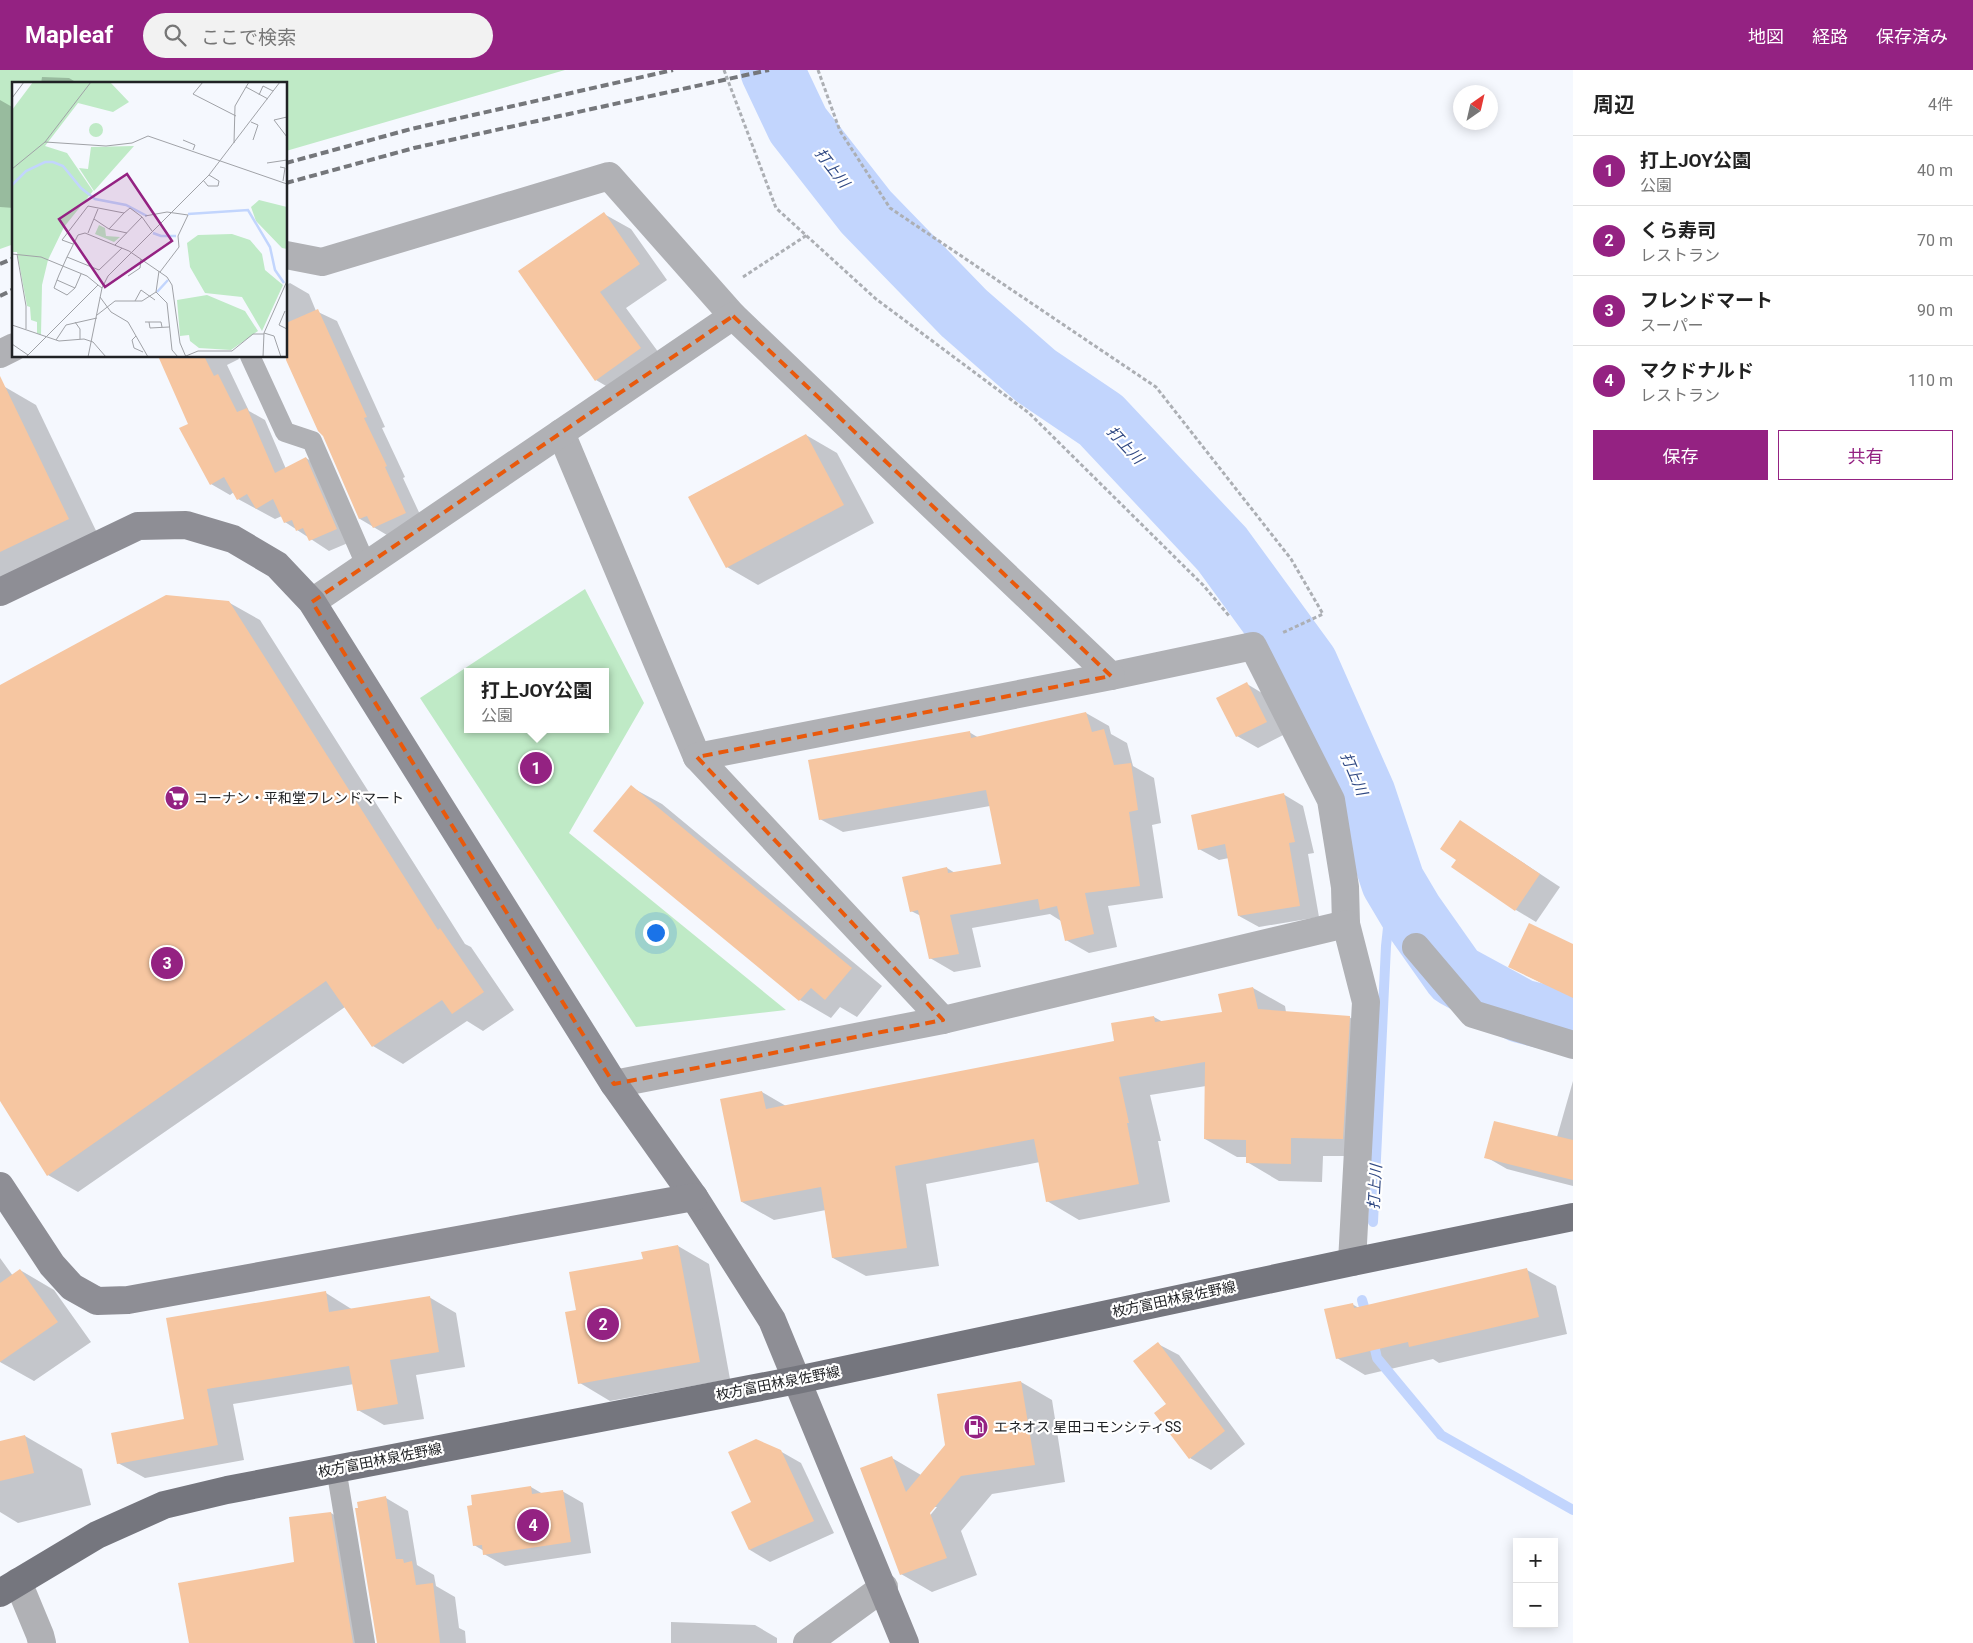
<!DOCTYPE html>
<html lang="ja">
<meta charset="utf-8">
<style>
:root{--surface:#fff;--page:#f2f2f2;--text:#222;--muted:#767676;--line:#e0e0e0;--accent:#942282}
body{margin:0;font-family:Roboto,"Noto Sans JP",sans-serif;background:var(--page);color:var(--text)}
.controls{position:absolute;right:15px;bottom:15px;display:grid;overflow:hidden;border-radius:0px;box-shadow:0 2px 12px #0003}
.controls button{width:45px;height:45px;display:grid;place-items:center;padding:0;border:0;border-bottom:1px solid var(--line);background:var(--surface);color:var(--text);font:25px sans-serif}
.compass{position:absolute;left:1453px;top:15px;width:45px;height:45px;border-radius:50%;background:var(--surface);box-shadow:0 2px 12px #0003;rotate:34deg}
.you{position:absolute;left:655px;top:862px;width:18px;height:18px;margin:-12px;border:4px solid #fff;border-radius:50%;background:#1a73e8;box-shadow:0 0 0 8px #1a73e833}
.badge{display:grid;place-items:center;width:32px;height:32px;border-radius:50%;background:var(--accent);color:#fff;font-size:16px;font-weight:700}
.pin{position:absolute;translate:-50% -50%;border:2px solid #fff;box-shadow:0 1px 5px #0006}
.popup{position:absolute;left:464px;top:598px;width:145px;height:65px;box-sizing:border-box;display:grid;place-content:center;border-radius:0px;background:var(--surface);filter:drop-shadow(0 1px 4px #0005);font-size:16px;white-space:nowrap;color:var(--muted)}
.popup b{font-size:19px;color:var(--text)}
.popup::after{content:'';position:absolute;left:50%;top:100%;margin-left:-10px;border:10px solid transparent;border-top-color:var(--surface)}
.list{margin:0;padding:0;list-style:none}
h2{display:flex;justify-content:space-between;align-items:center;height:65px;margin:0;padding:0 20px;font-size:21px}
h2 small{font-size:16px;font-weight:400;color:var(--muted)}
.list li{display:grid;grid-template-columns:32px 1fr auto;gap:15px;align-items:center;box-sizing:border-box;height:70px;padding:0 20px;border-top:1px solid var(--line)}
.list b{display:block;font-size:19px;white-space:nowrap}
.list p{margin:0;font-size:16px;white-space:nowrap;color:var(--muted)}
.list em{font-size:16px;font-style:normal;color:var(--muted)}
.actions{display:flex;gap:10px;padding:15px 20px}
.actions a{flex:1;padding:11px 0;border:1px solid var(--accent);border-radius:0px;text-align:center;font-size:18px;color:var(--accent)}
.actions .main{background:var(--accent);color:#fff}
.icon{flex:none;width:28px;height:28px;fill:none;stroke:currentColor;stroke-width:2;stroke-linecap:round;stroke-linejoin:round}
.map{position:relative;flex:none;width:1573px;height:1573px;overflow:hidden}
header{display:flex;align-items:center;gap:30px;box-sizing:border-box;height:70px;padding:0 25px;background:var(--accent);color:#fff}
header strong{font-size:24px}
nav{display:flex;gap:28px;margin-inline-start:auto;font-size:18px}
.search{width:350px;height:45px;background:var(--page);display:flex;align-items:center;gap:12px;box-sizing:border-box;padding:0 18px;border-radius:28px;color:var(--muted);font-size:19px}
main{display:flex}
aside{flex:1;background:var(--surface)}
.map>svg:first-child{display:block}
.green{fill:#bfeac6;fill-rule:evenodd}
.shadow{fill:#0003;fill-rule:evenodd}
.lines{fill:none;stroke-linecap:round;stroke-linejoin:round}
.stream{stroke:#c2d5fd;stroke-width:10}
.river{stroke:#c2d5fd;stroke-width:64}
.building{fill:#f6c6a1}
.path{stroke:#acafb4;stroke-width:3;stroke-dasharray:4 2.5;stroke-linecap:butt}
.lane{stroke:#b0b1b5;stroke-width:20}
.street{stroke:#b0b1b5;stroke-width:28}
.secondary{stroke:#8e8e95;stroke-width:28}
.primary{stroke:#75767e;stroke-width:28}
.rail{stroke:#75777b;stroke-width:4;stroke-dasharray:8 4;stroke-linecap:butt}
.marked{fill:none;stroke:#e8590c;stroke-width:4;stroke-dasharray:10 6;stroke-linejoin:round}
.labels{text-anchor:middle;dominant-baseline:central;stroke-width:4.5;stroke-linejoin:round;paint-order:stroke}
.poi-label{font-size:14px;fill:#202225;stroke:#fff;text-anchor:start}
.street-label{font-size:14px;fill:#202225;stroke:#fff}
.water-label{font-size:15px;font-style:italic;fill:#2f4883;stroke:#fff}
.inset-river{fill:none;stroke:#c2d5fd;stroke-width:2.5}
.inset-road{fill:none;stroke:#a0a2a7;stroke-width:1}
.view{fill:#942282;fill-opacity:0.15;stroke:#942282;stroke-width:2.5}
.inset-edge{fill:none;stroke:#202225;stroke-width:2.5}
</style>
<header>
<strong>Mapleaf</strong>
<div class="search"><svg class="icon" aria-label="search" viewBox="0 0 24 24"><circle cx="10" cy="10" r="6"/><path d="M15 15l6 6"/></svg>ここで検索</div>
<nav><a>地図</a><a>経路</a><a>保存済み</a></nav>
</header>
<main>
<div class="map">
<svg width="1573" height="1573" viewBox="0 0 1573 1573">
<rect width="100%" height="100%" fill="#f5f8fe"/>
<g class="green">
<path d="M 0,0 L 565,0 L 286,81 L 286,14 L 14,14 L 14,174 L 0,179 Z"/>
<path d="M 585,519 L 644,633 L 569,763 L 786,940 L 636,957 L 420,628 ZM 467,602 L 605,602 L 605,659 L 467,659 Z"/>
</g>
<g class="shadow">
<path d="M 42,7 L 69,8 L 79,14 L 41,14 Z"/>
<path d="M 0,30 L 14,38 L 14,138 L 0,137 Z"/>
<path d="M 604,144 L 631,159 L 667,210 L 626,238 L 667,294 L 623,326 L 596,310 L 520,201 Z"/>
<path d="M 290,213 L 309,224 L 316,241 L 337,251 L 385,357 L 382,358 L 405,407 L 403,408 L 424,453 L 392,468 L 360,449 L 324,366 L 320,361 L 286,286 L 286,215 Z"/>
<path d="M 160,286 L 237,286 L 239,289 L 227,295 L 249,341 L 265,350 L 286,399 L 306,388 L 325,399 L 355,470 L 329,481 L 285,452 L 282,446 L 275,449 L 238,429 L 234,422 L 230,425 L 211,414 L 190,355 Z"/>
<path d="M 5,317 L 36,335 L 99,467 L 0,514 L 0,320 Z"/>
<path d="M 806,365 L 837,383 L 874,453 L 758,515 L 727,497 L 689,427 Z"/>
<path d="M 228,532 L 260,550 L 465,874 L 471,877 L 514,940 L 483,961 L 467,951 L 403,994 L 373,976 L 345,937 L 78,1122 L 48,1105 L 0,1028 L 0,617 Z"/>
<path d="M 1247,614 L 1267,626 L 1287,663 L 1258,678 L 1237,666 Z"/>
<path d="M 1086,643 L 1109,656 L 1111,664 L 1127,673 L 1133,696 L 1154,708 L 1161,753 L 1152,755 L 1163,828 L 1108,836 L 1117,877 L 1089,883 L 1066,870 L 1061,851 L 1050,844 L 972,858 L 981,897 L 954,902 L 930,888 L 921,846 L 911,841 L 947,798 L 955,803 L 1003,795 L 990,736 L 843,762 L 820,749 L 969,662 L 979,668 Z"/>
<path d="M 631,717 L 662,734 L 882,916 L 857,947 L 840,937 L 831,948 L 800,930 L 595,761 Z"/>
<path d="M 1283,724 L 1303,736 L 1314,783 L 1308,784 L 1319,847 L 1259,857 L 1239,846 L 1229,788 L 1219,790 L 1199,779 Z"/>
<path d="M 1460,751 L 1560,817 L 1536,852 L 1516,840 L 1457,790 Z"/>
<path d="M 1573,876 L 1573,929 L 1510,897 Z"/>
<path d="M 1253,918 L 1285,936 L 1286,942 L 1349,947 L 1381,966 L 1375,1086 L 1323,1086 L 1322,1112 L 1279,1111 L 1247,1092 L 1247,1087 L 1237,1087 L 1205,1069 L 1206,1016 L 1150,1025 L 1161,1071 L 1158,1071 L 1170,1132 L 1079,1150 L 1047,1131 L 1040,1092 L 926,1114 L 939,1196 L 866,1206 L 833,1188 L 826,1140 L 774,1150 L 742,1132 L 762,1022 L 786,1036 L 1116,972 L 1154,947 L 1163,952 L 1224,943 Z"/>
<path d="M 1573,1011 L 1573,1116 L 1507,1099 L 1486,1087 L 1557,1067 Z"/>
<path d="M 678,1176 L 709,1194 L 730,1309 L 610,1331 L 580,1313 L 644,1190 Z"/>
<path d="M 0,1188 L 13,1206 L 20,1200 L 54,1220 L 91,1272 L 34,1311 L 0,1292 Z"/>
<path d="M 1527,1200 L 1556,1216 L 1567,1264 L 1439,1293 L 1433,1289 L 1365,1305 L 1337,1288 L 1352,1234 L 1359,1238 Z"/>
<path d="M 326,1223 L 353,1240 L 429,1227 L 456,1243 L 465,1297 L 416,1305 L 424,1349 L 384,1355 L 358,1340 L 354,1314 L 233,1334 L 244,1390 L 145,1408 L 118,1393 L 185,1350 L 168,1249 Z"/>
<path d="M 1158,1274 L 1179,1285 L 1245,1374 L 1211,1400 L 1190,1388 L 1155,1343 L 1167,1334 Z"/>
<path d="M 1021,1312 L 1052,1330 L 1065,1412 L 992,1424 L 961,1461 L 977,1505 L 932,1522 L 901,1504 L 892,1388 L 921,1405 ZM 934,1437 L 937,1437 L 927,1449 L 925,1447 Z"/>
<path d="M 25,1366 L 82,1399 L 91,1435 L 18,1453 L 0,1442 L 0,1372 Z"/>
<path d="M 780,1381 L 801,1393 L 834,1463 L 770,1492 L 750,1480 L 753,1433 Z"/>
<path d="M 531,1417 L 543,1424 L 562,1421 L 583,1433 L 591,1483 L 505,1496 L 484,1484 L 484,1481 L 474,1475 Z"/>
<path d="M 386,1428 L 408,1441 L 417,1495 L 434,1505 L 436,1516 L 455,1527 L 459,1558 L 465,1561 L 466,1573 L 378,1573 Z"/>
<path d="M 331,1443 L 353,1456 L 373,1573 L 190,1573 L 296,1493 Z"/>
<path d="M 671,1552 L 755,1555 L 777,1568 L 777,1573 L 671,1573 Z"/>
</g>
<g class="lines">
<g class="stream">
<path d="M 1373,1152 L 1386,876 L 1393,812"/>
<path d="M 1362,1230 L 1367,1247"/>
<path d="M 1372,1266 L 1377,1288 L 1441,1365 L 1573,1440"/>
</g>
<path class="river" d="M 772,0 L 798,55 L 866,142 L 964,243 L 1036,306 L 1101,350 L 1222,479 L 1306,594 L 1364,725 L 1393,812 L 1412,844 L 1455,905 L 1521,941 L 1573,954"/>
</g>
<g class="building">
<path d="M 604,142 L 640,194 L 600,222 L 641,278 L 595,311 L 518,201 Z"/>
<path d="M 318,239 L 367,347 L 364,348 L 387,396 L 385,397 L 406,443 L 373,458 L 367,446 L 359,449 L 323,366 L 318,361 L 286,290 L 286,253 Z"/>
<path d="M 158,286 L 204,286 L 214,306 L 218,304 L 237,342 L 247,338 L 275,403 L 306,387 L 337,459 L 309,471 L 303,458 L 296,461 L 292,450 L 284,453 L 273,429 L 256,439 L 247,424 L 237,430 L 224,407 L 210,415 L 179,358 L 188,354 Z"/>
<path d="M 0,306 L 69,449 L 0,482 Z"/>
<path d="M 806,364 L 844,435 L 726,498 L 688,427 Z"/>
<path d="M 166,525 L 229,531 L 438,860 L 440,858 L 484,922 L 452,944 L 442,930 L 372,977 L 326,911 L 47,1106 L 0,1031 L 0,615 Z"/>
<path d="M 1247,612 L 1267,652 L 1236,667 L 1216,628 Z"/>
<path d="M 1086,642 L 1092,662 L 1104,659 L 1114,695 L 1131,693 L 1138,740 L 1129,742 L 1140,816 L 1085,823 L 1094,864 L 1065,871 L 1057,836 L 1040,840 L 1038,829 L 950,845 L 959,884 L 929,889 L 918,840 L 910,842 L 902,807 L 947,797 L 948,803 L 1001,794 L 986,720 L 819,750 L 808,690 L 970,661 L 971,668 Z"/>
<path d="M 631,715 L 852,898 L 825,930 L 811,918 L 799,931 L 593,761 Z"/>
<path d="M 1284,723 L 1295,772 L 1289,773 L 1300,836 L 1238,846 L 1225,774 L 1198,780 L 1191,745 Z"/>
<path d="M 1460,750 L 1540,804 L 1515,841 L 1451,797 L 1456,790 L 1440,779 Z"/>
<path d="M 1529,853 L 1573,874 L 1573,928 L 1508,897 Z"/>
<path d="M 1253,917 L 1258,939 L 1350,946 L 1343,1069 L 1291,1068 L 1291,1094 L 1246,1093 L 1246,1070 L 1204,1069 L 1205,992 L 1119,1007 L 1129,1053 L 1127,1053 L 1139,1114 L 1046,1132 L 1034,1069 L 895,1096 L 907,1178 L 832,1188 L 821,1117 L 741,1132 L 720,1029 L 762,1021 L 766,1039 L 1114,971 L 1111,953 L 1154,946 L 1155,952 L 1222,942 L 1218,924 Z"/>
<path d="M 1494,1051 L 1573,1070 L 1573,1110 L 1484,1088 Z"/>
<path d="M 678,1175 L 700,1292 L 578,1314 L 565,1242 L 576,1240 L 569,1202 L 643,1189 L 641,1182 Z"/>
<path d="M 1527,1198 L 1539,1247 L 1409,1277 L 1408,1272 L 1336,1289 L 1324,1239 L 1353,1233 L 1354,1238 Z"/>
<path d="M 20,1199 L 58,1252 L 0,1292 L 0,1213 Z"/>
<path d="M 326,1221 L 329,1242 L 430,1226 L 439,1282 L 390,1290 L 398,1334 L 357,1341 L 349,1296 L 207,1319 L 218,1375 L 117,1394 L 111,1363 L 184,1349 L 166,1248 Z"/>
<path d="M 1158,1272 L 1225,1361 L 1189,1389 L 1154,1343 L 1166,1334 L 1133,1291 Z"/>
<path d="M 1021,1311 L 1035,1395 L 961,1406 L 930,1443 L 947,1488 L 900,1505 L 860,1398 L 892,1386 L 906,1422 L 945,1375 L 937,1324 Z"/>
<path d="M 25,1365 L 34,1403 L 0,1411 L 0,1371 Z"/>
<path d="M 756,1369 L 781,1380 L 814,1451 L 749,1480 L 731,1442 L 751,1432 L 728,1382 Z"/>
<path d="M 531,1416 L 532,1424 L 563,1420 L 571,1472 L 483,1485 L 482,1475 L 473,1476 L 467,1436 L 472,1435 L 471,1425 Z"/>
<path d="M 386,1426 L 396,1489 L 403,1489 L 404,1493 L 412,1491 L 416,1515 L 433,1513 L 440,1573 L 377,1573 L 355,1438 L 358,1438 L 357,1432 Z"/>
<path d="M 331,1442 L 353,1573 L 189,1573 L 178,1513 L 294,1492 L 289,1447 Z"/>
</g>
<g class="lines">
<g class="path">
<path d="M 724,0 L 776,138 L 876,229 L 1029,343 L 1203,515 L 1230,547"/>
<path d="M 818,0 L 840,61 L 890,138 L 1156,317 L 1291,489 L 1323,544 L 1282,563"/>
<path d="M 743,207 L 807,165"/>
</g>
<g class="lane">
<path d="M 250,286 L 285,362 L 312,371 L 366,495"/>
<path d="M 336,1398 L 365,1573"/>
</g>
<g class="street">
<path d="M 286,185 L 322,192 L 609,106 L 733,246 L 1111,606 L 1253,576 L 1331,730 L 1345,817 L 1346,854"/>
<path d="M 0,284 L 14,277"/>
<path d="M 561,363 L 697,687"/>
<path d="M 312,532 L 733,246"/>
<path d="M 1416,877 L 1473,944 L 1573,975"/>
<path d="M 943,950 L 697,687 L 1111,606"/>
<path d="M 614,1014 L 943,950 L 1346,854 L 1366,932 L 1352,1192"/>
<path d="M 18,1512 L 40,1565 L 42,1573"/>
<path d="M 807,1573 L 884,1517"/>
</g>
<g class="secondary">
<path d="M 0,522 L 138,456 L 186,455 L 233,469 L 277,495 L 312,532 L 614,1014 L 694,1127 L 772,1250 L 905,1573"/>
<path d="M 0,1116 L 52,1195 L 72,1217 L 97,1231 L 128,1230 L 694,1127"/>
</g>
<path class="primary" d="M 0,1523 L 97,1465 L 164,1435 L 227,1420 L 797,1310 L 1352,1192 L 1573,1147"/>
<g class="rail">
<path d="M 286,93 L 411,59 L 673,0"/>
<path d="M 286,113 L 414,78 L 769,0"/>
<path d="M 0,194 L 14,188"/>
<path d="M 0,226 L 14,219"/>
</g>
</g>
<path class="marked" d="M 733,246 L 1111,606 L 697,687 L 943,950 L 614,1014 L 312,532 Z"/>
<defs>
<symbol id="supermarket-disc" viewBox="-11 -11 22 22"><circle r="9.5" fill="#942282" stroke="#fff"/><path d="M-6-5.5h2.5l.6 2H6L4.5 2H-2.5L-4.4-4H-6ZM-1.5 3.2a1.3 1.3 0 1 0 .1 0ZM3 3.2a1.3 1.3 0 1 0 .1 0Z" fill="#fff"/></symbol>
<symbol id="fuel-disc" viewBox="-11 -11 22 22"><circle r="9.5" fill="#942282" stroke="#fff"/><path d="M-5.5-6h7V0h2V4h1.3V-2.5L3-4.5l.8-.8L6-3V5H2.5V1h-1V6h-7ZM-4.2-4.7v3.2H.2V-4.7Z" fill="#fff"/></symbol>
</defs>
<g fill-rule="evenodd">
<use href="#supermarket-disc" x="163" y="714" width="28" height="28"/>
<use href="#fuel-disc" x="962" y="1343" width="28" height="28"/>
</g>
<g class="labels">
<g class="poi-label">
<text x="194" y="728">コーナン・平和堂フレンドマート</text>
<text x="994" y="1357">エネオス 星田コモンシティSS</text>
</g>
<g class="street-label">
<text transform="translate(1174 1229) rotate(-12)">枚方富田林泉佐野線</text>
<text transform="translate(778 1313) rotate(-11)">枚方富田林泉佐野線</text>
<text transform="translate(380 1390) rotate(-11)">枚方富田林泉佐野線</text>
</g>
<g class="water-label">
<text transform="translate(832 98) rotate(52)">打上川</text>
<text transform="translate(1125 375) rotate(47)">打上川</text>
<text transform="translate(1354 704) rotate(67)">打上川</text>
<text transform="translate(1375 1117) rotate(-87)">打上川</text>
</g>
</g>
<g transform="translate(12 12)">
<rect width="275" height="275" fill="#f5f8fe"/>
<path d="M 21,0 L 98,0 L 117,20 L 101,30 L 66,21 L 33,64 L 55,71 L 81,109 L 52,145 L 36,178 L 30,203 L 29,253 L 25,251 L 25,240 L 19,238 L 18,225 L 15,224 L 5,170 L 0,170 L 0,28 ZM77 48a7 7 0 1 1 14 0a7 7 0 1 1-14 0ZM 122,64 L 82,109 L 67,86 L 76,87 L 79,65 ZM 247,118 L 275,125 L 275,167 L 270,166 L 244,139 L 239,125 ZM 87,143 L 93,146 L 94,154 L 108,155 L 102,160 L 83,152 ZM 220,152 L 238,158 L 250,172 L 253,188 L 271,203 L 250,249 L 230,215 L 193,211 L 178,185 L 175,161 L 186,153 ZM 195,213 L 233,229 L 246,249 L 219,268 L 187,266 L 178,259 L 177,253 L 168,254 L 165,218 Z" fill="#bfeac6"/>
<path class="inset-river" d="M 0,103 L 14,89 L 33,80 L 41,80 L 51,84 L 69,106 L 83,117 L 114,123 L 135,134M 176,132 L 236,128 L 258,165 L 263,188 L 272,201M 141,151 L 149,154 L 164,154M 145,210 L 156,198"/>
<path class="inset-road" d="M 191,0 L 181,12 L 224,34M 237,0 L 234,5 L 256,17M 247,13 L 251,4 L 261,9M 0,16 L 12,0M 275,35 L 262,38 L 275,55M 239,40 L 246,43 L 241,58M 171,58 L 183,63 L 181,68M 33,60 L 94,64 L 120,61 L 136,54 L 275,102M 222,61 L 223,24 L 234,5M 255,81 L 275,78M 268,85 L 273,86 L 271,99M 0,87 L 33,60 L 79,0M 191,98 L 196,104 L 206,104 L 207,99 L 197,93M 112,131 L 97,147 L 115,151M 133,134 L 155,130 L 176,133 L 166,154 L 167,165 L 148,190M 82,137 L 97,147M 76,151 L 86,127M 61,162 L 50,158 L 76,124 L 112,131 L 118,126 L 130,135M 103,163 L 130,135 L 140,149M 0,172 L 29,175 L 75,194 L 86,203M 5,172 L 14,224 L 14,247M 55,175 L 66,153 L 73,151 L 117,169 L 155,195 L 160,203 L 168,261 L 174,275M 116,194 L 128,186 L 129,177M 45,198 L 63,206 L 55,213 L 42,206 L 45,198 L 47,193 L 55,175 L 87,188 L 110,166M 63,206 L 69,192M 144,210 L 155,221 L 160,268 L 166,275M 88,215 L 99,230 L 116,240 L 136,275M 123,219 L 129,208 L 143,218M 273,229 L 267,243 L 275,247M 85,233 L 103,219 L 130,219 L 144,210 L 147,189M 63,240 L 68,247 L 68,257M 133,240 L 149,240 L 150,245M 137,240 L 138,246 L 157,245M 0,243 L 47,259 L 72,257 L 81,260 L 94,275M 252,251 L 262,254 L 269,275M 124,254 L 120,258 L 122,266 L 131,270M 44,258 L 54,243 L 85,236M 0,262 L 16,273M 174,274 L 186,269 L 220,269 L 241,252 L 252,252M 14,275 L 86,203 L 90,206M 76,275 L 90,206 L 96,194 L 197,93 L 268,0M 251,275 L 252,251 L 275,199"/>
<path class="view" d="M 115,92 L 160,159 L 93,205 L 47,137 Z"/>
<rect width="275" height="275" class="inset-edge"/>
</g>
</svg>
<div class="controls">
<button>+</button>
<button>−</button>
</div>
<svg class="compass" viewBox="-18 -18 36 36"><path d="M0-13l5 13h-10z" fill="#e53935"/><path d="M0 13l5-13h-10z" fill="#767676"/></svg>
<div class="you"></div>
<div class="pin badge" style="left:536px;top:698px">1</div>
<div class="popup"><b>打上JOY公園</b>公園</div>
<div class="pin badge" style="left:603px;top:1254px">2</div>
<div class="pin badge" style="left:167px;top:893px">3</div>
<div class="pin badge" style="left:533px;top:1455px">4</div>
</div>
<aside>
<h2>周辺<small>4件</small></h2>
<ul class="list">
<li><span class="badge">1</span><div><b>打上JOY公園</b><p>公園</p></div><em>40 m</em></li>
<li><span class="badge">2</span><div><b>くら寿司</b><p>レストラン</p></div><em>70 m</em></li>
<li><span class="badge">3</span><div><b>フレンドマート</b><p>スーパー</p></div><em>90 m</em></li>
<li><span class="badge">4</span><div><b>マクドナルド</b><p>レストラン</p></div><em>110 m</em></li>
</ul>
<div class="actions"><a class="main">保存</a><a>共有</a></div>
</aside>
</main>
